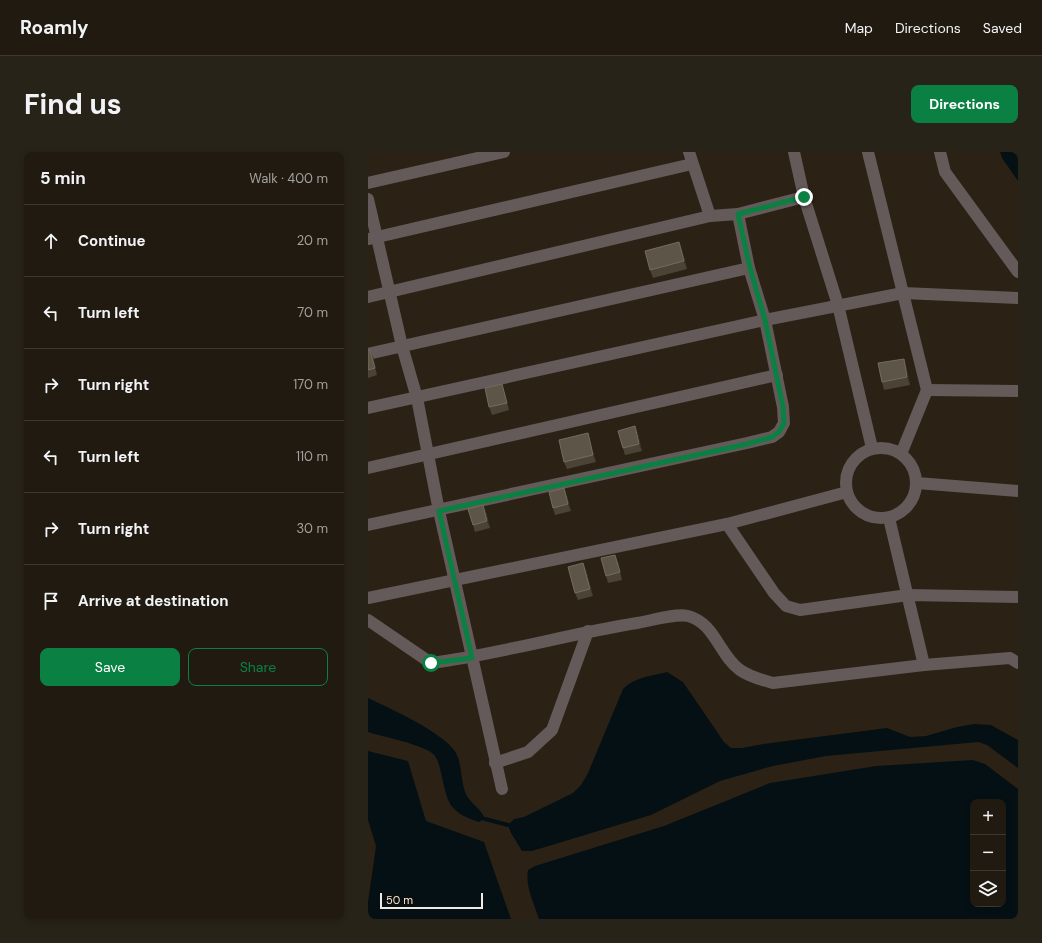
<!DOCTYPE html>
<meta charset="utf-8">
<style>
:root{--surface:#201a10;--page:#282319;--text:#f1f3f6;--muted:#a2a19f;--line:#3d3830;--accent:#0b8043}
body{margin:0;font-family:"DM Sans",sans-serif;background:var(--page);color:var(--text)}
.controls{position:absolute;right:12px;bottom:12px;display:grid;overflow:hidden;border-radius:8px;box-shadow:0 2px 6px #0003}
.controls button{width:36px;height:36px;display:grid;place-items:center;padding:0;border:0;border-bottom:1px solid var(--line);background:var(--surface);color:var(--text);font:20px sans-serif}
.scale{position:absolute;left:12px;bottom:10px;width:103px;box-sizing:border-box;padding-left:4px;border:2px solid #f1eae2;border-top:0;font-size:11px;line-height:14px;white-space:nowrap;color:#f1eae2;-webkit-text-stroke:3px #100c07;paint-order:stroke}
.stop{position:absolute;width:12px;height:12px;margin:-9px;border:3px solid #0b8043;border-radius:50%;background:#fff}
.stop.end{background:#0b8043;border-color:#fff;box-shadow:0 1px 4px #0008}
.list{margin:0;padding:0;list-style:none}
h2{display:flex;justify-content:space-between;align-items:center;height:52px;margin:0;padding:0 16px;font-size:17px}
h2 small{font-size:13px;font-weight:400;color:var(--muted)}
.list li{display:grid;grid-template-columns:26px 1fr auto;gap:12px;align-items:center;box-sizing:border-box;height:72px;padding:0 16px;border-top:1px solid var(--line)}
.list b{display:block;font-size:15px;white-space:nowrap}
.list em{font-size:13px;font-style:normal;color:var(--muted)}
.actions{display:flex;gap:8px;padding:12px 16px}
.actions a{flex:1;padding:9px 0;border:1px solid var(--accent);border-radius:8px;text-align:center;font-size:14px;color:var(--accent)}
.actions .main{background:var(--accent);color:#fff}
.icon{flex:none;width:22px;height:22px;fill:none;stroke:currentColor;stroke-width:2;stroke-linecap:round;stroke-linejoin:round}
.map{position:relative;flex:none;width:650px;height:767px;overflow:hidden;border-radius:8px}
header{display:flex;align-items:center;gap:24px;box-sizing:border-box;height:56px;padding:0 20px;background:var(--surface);border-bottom:1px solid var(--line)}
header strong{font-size:19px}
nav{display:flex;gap:22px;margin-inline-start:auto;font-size:14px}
.intro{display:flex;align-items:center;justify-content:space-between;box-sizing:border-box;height:96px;padding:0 24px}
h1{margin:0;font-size:28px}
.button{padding:10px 18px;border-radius:8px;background:var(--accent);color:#fff;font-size:14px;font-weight:700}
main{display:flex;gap:24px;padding:0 24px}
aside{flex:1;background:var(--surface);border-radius:8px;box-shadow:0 2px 6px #0003}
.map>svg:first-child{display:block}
.water{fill:#051015;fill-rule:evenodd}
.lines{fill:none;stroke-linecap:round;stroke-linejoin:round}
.stream{stroke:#051015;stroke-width:4}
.minor{stroke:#635a59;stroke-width:12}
.wall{fill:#4b4335}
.shaded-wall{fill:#372e20}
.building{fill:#5d5548;stroke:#746c60}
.route{stroke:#0b8043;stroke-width:5}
</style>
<header>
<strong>Roamly</strong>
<nav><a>Map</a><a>Directions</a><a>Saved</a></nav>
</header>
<div class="intro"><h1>Find us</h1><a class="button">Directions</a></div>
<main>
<aside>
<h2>5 min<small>Walk · 400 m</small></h2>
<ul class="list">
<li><svg class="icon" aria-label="ahead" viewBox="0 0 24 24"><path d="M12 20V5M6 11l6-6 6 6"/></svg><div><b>Continue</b></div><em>20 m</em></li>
<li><svg class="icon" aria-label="left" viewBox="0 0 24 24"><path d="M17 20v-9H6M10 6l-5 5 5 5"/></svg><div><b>Turn left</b></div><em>70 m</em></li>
<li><svg class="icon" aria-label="right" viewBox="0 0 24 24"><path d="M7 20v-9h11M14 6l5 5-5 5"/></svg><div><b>Turn right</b></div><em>170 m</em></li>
<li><svg class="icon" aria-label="left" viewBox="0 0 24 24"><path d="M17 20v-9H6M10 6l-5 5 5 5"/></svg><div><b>Turn left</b></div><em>110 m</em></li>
<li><svg class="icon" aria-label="right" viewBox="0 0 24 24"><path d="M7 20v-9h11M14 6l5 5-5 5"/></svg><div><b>Turn right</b></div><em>30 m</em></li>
<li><svg class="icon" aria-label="arrive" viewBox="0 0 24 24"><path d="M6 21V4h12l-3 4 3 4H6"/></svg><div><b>Arrive at destination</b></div></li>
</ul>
<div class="actions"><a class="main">Save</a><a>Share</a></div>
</aside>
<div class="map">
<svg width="650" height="767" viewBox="0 0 650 767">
<rect width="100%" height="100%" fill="#2b2215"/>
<g class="water">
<path d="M 632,0 L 650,0 L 650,29 L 634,6 Z"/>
<path d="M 299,520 L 315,530 L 356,590 L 363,596 L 374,596 L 395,592 L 519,576 L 542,585 L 558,584 L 589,575 L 606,572 L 623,573 L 650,588 L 650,616 L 619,593 L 610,590 L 458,604 L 405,614 L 352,629 L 283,663 L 164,699 L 154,699 L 143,681 L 140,673 L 146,667 L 156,665 L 205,641 L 213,633 L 220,621 L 255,537 C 267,525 283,524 299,520 Z"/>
<path d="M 0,546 C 21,556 77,581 88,601 C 94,613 93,628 97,640 C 101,651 114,657 117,667 L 111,670 C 77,659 80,648 72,617 C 71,612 69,605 64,601 C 52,592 16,585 0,580 Z"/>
<path d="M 0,599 L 40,609 L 58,669 L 116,690 L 143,767 L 0,767 L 0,750 L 8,694 L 0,668 Z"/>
<path d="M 605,608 L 617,612 L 650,637 L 650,767 L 171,767 C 166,751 157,734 160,718 L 167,714 L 296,674 L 402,631 L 508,614 ZM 605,650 L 635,650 L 635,752 L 605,752 Z"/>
</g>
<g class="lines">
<path class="stream" d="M 117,667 L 140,673"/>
<g class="minor">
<path d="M 321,0 L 342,64"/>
<path d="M 426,0 L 436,45 L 470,153 L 504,296"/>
<path d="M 500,0 L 559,238 L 533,302"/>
<path d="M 572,0 L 577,20 L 650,120"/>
<path d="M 0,31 L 136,0"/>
<path d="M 0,47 L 34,194 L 49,246 L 71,359 L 134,637"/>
<path d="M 1,87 L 324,12"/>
<path d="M 0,145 L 342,64 L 370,62 L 436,45"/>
<path d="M 0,202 L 381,116"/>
<path d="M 559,238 L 650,239"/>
<path d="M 0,256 L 397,168 L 535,141 L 650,146"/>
<circle cx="513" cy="331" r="35"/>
<path d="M 0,316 L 409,223"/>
<path d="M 549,331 L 650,339"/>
<path d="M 521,366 L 556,513"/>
<path d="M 359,372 L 406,441 L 418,454 L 432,458 L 540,443 L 650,445"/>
<path d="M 0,373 L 379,291 L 404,285 L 411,280 L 416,271 L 415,255 L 397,168 L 381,116 L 370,62"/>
<path d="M 0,446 L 359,372 L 479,340"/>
<path d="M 0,468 L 63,511 C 132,502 200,482 269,471 C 282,469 307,461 320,464 C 347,471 351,503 372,518 C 382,525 394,528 405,531 L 556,513 L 642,506 L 650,511"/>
<path d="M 127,611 L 160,600 L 184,578 L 220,479"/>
</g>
</g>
<g class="wall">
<path d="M 311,90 L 314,98 L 319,117 L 285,126 L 282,118 Z"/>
<path d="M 0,198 L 5,205 L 9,223 L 0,226 Z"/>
<path d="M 538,214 L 542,233 L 516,238 L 514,230 Z"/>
<path d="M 136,239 L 141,258 L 124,263 L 121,255 Z"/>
<path d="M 267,274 L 270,282 L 274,299 L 257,303 L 255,296 Z"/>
<path d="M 220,281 L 222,289 L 228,310 L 199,317 L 196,310 Z"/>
<path d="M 199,344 L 203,359 L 187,363 L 185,356 Z"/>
<path d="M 118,360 L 122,376 L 107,380 L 105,373 Z"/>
<path d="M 250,410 L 254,428 L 240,431 L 238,424 Z"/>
<path d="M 215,411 L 218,418 L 225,444 L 210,448 L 207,441 Z"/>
</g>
<g class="shaded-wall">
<path d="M 311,90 L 314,98 L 319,117 L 316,109 Z"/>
<path d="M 2,198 L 5,205 L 9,223 L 7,216 Z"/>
<path d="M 536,207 L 538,214 L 542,233 L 539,225 Z"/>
<path d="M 267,274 L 270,282 L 274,299 L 271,292 Z"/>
<path d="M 220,281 L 222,289 L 228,310 L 225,303 Z"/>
<path d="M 196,336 L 199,344 L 203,359 L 200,352 Z"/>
<path d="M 115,353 L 118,360 L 122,376 L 119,369 Z"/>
<path d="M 247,403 L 250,410 L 254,428 L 252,420 Z"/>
<path d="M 215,411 L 218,418 L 225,444 L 222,437 Z"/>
</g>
<g class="building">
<path d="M 311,90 L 316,109 L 282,118 L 277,99 Z"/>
<path d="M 0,198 L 2,198 L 7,216 L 0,218 Z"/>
<path d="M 536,207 L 539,225 L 514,230 L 510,211 Z"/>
<path d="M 134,232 L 139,251 L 121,255 L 117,236 Z"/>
<path d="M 267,274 L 271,292 L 255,296 L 250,279 Z"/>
<path d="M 220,281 L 225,303 L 196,310 L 191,288 Z"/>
<path d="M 196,336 L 200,352 L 185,356 L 181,340 Z"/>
<path d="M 115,353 L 119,369 L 105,373 L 100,357 Z"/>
<path d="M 247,403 L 252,420 L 238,424 L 233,406 Z"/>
<path d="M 215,411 L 222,437 L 207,441 L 200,415 Z"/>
</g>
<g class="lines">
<path class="route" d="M 63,511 L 104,506 L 71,359 L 379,292 L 404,285 L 411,280 L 416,271 L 415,255 L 397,168 L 382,116 L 370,62 L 436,45"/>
</g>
</svg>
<div class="controls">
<button>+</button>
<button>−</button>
<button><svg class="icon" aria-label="layers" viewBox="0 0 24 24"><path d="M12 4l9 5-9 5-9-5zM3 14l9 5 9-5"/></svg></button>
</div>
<div class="scale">50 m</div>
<div class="stop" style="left:63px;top:511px"></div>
<div class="stop end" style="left:436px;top:45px"></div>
</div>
</main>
